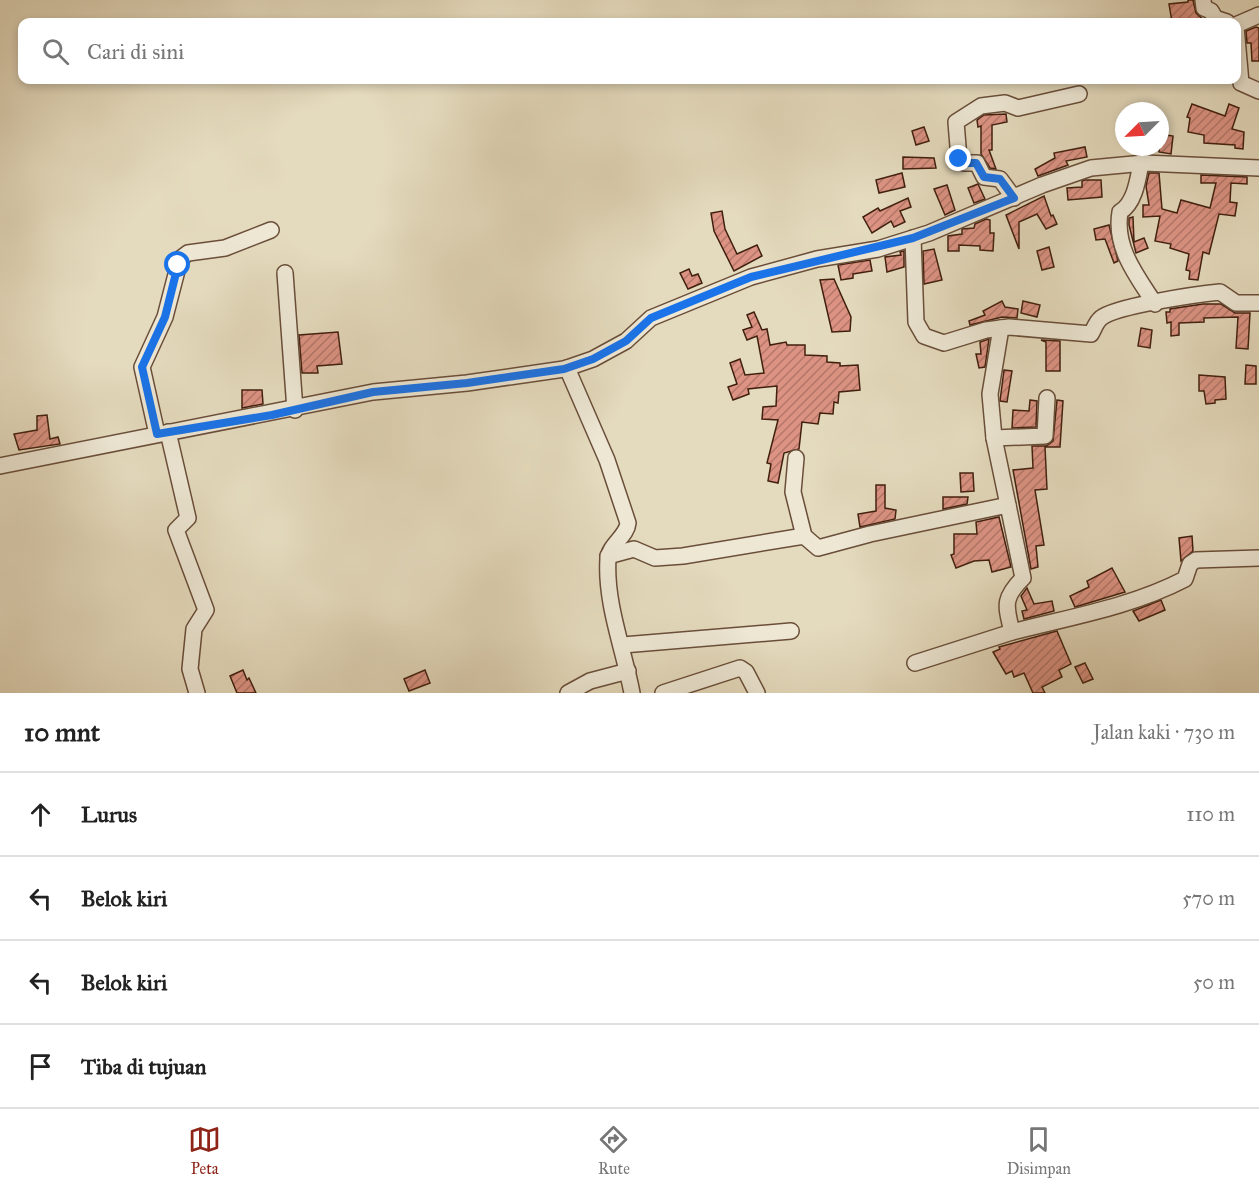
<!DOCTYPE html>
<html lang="id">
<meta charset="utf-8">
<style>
:root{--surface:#fff;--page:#f2f2f2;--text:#222;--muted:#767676;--line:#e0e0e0;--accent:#8f2418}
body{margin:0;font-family:"IM FELL Great Primer",serif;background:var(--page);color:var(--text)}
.compass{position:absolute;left:1115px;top:102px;width:54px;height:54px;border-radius:50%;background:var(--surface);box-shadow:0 3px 9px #0003;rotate:246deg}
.stop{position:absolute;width:18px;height:18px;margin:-14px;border:4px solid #1a73e8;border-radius:50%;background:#fff}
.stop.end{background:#1a73e8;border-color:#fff;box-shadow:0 2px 6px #0008}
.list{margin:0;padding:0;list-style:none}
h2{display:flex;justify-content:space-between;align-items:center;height:78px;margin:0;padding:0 24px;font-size:26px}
h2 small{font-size:20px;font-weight:400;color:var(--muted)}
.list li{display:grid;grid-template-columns:39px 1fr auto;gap:18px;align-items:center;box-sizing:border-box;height:84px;padding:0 24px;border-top:2px solid var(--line)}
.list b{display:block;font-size:22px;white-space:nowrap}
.list em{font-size:20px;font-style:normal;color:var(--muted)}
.icon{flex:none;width:33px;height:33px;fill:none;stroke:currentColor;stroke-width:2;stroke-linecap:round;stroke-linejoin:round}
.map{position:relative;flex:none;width:1259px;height:693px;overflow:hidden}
.search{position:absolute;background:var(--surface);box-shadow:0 3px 9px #0003;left:18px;right:18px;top:18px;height:66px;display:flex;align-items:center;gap:15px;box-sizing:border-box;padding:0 21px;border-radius:12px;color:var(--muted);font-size:22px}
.sheet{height:414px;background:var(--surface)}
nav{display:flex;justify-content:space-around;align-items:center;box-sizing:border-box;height:84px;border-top:2px solid var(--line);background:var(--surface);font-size:16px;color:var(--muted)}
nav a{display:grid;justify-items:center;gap:3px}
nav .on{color:var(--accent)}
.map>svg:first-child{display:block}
.building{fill:url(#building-hatch);stroke:#411f0e;stroke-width:1.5}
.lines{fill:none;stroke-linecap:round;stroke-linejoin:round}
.minor-casing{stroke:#6a4e3a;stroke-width:18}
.minor{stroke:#ede7d4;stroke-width:15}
.route{stroke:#1a73e8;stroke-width:8}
</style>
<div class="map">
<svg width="1259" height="693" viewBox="0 0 1259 693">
<defs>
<pattern id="building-hatch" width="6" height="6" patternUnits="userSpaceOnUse" patternTransform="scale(1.5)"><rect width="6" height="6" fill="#dc9383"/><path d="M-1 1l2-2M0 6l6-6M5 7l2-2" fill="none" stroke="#b4776a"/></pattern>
</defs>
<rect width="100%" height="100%" fill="#e4dabd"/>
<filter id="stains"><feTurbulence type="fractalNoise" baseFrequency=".00333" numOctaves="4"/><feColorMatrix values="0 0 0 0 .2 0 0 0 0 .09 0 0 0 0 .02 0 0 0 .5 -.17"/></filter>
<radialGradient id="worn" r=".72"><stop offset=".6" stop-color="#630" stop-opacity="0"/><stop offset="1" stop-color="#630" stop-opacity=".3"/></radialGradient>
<g class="building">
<path d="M 1188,0 L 1193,0 L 1196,13 L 1206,22 L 1172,22 L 1169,4 L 1188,2 Z"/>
<path d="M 1256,27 L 1259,28 L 1259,61 L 1252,61 L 1251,43 L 1247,43 L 1246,31 Z"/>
<path d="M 1192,104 L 1225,116 L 1229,104 L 1239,108 L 1232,129 L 1244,132 L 1243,149 L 1235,148 L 1235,145 L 1204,143 L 1204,135 L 1188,132 L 1190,118 L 1187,117 Z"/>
<path d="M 1006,114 L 1007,122 L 992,125 L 992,150 L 989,150 L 996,169 L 990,168 L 981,154 L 981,126 L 978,127 L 977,120 L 984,115 Z"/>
<path d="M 924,127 L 929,141 L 916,145 L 912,131 Z"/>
<path d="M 1161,134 L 1173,136 L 1171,154 L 1159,152 Z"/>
<path d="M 1085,147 L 1087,157 L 1066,161 L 1068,165 L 1038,176 L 1035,169 L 1055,158 L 1054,153 Z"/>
<path d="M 903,157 L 934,158 L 936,168 L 903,169 Z"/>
<path d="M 902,173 L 905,187 L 879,193 L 876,180 Z"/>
<path d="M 1149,173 L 1159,173 L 1162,209 L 1177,213 L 1181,200 L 1210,208 L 1216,183 L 1201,183 L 1201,175 L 1247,177 L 1247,184 L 1231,183 L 1230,202 L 1237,203 L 1235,216 L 1219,214 L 1209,254 L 1203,252 L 1198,280 L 1189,279 L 1190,271 L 1186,270 L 1189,254 L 1170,248 L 1171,244 L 1155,241 L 1160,216 L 1143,217 L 1143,205 L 1149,205 L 1146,186 Z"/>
<path d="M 1085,180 L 1101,180 L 1102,197 L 1068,200 L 1067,188 L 1082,187 L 1082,181 Z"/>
<path d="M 978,184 L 985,199 L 974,203 L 968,188 Z"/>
<path d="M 947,185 L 955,210 L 945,215 L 934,189 Z"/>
<path d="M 1044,196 L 1051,216 L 1053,215 L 1057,224 L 1046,229 L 1037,214 L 1019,222 L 1019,249 L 1006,215 Z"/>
<path d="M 908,198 L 911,207 L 900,211 L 905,222 L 894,227 L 891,221 L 872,233 L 863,217 L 878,208 L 880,211 Z"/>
<path d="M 722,211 L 725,229 L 737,254 L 757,245 L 762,256 L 734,271 L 714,231 L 711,213 Z"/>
<path d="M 1133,217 L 1134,242 L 1144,238 L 1148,248 L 1136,253 L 1129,225 L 1129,218 Z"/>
<path d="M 986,219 L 990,220 L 990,233 L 994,233 L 993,251 L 980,250 L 980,246 L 959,245 L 959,251 L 948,251 L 948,236 L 962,234 L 962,229 L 974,228 L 975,224 Z"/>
<path d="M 1109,225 L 1118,261 L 1114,263 L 1105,239 L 1096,240 L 1094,229 Z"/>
<path d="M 1049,247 L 1054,267 L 1042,270 L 1037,251 Z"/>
<path d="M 934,249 L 942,280 L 924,284 L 923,251 Z"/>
<path d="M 904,251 L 904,267 L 887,272 L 885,257 L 901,255 L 900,252 Z"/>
<path d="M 870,260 L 872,271 L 853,274 L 853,278 L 841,280 L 838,265 Z"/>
<path d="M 689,269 L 692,276 L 698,274 L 702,283 L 688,289 L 680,273 Z"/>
<path d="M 834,279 L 851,317 L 850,331 L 832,332 L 820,280 Z"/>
<path d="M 1002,301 L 1005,307 L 1018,309 L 1017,318 L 1002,317 L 970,325 L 969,321 L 985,315 L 983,311 Z"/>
<path d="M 1023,301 L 1040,305 L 1037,317 L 1021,313 Z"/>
<path d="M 1203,304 L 1221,304 L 1235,313 L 1250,313 L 1248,349 L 1236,348 L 1238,317 L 1204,318 L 1204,322 L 1179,323 L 1179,335 L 1171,336 L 1171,322 L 1167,323 L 1166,312 L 1170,312 L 1170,309 Z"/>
<path d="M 754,312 L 762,330 L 767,329 L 770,345 L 786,342 L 787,345 L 805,345 L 805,355 L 827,356 L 827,362 L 840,363 L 840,366 L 858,365 L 860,390 L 839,392 L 838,403 L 834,402 L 833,414 L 820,413 L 818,424 L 802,422 L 799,449 L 784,453 L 778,483 L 768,481 L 771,464 L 767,463 L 778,420 L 762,419 L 763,407 L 776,406 L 777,386 L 748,389 L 749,394 L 733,400 L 728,387 L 737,384 L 730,363 L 740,359 L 745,375 L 764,373 L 757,336 L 747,340 L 743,330 L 752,327 L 747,315 Z"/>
<path d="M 1141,328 L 1152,330 L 1150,348 L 1138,346 Z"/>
<path d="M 338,332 L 342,364 L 317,366 L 318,373 L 302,373 L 299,335 Z"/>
<path d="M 989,339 L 985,367 L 979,368 L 976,354 L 981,354 L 980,342 Z"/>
<path d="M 1041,340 L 1060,341 L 1060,371 L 1046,371 L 1046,342 Z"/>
<path d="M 1246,365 L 1256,366 L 1256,384 L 1245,384 Z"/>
<path d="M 1004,370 L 1012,371 L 1007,402 L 1000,401 Z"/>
<path d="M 1199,375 L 1225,377 L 1226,399 L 1215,400 L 1215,403 L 1206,404 L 1204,391 L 1199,391 Z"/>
<path d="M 242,390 L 262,390 L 263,404 L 242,408 Z"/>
<path d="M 1030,400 L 1037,401 L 1036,427 L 1012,428 L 1013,410 L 1029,411 Z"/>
<path d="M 1057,400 L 1063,401 L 1060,447 L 1045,447 L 1047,489 L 1035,490 L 1044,545 L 1036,546 L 1038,567 L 1031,569 L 1013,470 L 1033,468 L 1032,446 L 1046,446 L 1053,441 Z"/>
<path d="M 47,415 L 50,439 L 58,437 L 60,444 L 19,450 L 14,434 L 37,430 L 37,416 Z"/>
<path d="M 960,473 L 973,473 L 974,491 L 961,492 Z"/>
<path d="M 876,485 L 885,485 L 885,508 L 896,510 L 895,519 L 860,527 L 858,514 L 876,511 Z"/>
<path d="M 943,497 L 968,497 L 967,504 L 943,509 Z"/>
<path d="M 999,517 L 1011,567 L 992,572 L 989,560 L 974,561 L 956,568 L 951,555 L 954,554 L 954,534 L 977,534 L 976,522 Z"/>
<path d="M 1192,536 L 1193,551 L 1181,561 L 1179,538 Z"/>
<path d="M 1112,568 L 1125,592 L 1075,607 L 1070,596 L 1089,587 L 1087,581 Z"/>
<path d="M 1027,588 L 1034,604 L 1052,601 L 1054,611 L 1024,619 L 1022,611 L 1027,610 L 1021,596 Z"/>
<path d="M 1161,600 L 1165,610 L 1139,621 L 1133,611 Z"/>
<path d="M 1057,631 L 1071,664 L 1059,670 L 1062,677 L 1042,687 L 1045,693 L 1033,693 L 1024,673 L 1014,677 L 1012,671 L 1006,674 L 993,652 L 1000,649 L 999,647 Z"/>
<path d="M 1085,663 L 1093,679 L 1083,683 L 1075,667 Z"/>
<path d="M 243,670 L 247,680 L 249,678 L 256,693 L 237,693 L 230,676 Z"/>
<path d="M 425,670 L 430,683 L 409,691 L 404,679 Z"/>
</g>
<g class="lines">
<defs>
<g id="minor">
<path d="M 1203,0 L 1204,8 L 1211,11 L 1215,18 L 1227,22"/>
<path d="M 1236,25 L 1259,15"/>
<path d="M 1236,27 L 1241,83 L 1259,91"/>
<path d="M 1141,163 C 1138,179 1135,203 1120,212 C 1114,248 1137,276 1155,304"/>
<path d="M 1014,198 L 1000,179 L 984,177 L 977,163 L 964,163 L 959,159 L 956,122 L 981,106 L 1005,103 L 1018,108 L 1079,94"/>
<path d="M 913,238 L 916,322 L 924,336 L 944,343 L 986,330 L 1009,327 L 1091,334 C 1094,329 1096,322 1101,318 C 1115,306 1199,294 1220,292 L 1236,303 L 1259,303"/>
<path d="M 285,273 L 295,410"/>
<path d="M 1001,328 L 990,394 L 994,438 L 1008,505"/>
<path d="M 567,368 L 607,460 L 628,523 C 627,536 609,545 608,559 C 605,603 624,650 632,693"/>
<path d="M 168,432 L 188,518 L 176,530 L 206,610 L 194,629 L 190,669 L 197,693"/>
<path d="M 157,434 L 142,367 L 165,317 L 180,259 L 188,253 L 225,248 L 271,230"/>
<path d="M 994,438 L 1045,436 L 1047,398"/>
<path d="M 796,458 L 793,492 L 804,536"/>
<path d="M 0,466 L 373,392 L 467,383 L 564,369 L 593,359 L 626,341 L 651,318 L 751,277 L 817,259 L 878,249 L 929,233 L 1042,185 L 1091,168 L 1144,163 L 1259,168"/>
<path d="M 608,556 L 634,549 L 655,558 L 683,556 L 804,536 L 818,548 L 870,534 L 1008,505 L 1023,578 C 1002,599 1006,606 1012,632 C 1070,617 1131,607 1185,579 L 1190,564 L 1196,560 L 1259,558"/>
<path d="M 623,645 L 791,631"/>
<path d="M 915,663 L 1012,632"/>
<path d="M 568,693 L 590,681 L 628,671"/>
<path d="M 663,693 L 740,668 L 746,672 L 757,693"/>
</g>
</defs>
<use href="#minor" class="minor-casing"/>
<use href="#minor" class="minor"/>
</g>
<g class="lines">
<path class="route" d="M 178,265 L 165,317 L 142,367 L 157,434 L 272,415 L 373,392 L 467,383 L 564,369 L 593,359 L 626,341 L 651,318 L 751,277 L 913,238 L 1014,198 L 1000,179 L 984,177 L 976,163 L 964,163 L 959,159"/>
</g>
<rect width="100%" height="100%" filter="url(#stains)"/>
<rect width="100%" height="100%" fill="url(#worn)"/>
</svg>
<svg class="compass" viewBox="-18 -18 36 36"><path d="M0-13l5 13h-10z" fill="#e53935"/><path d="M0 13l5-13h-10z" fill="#767676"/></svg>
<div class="stop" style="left:178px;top:265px"></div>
<div class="stop end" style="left:959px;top:159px"></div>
<div class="search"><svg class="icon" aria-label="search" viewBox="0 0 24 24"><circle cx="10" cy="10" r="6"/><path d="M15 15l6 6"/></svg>Cari di sini</div>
</div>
<section class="sheet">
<h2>10 mnt<small>Jalan kaki · 730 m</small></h2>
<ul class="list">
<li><svg class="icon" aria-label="ahead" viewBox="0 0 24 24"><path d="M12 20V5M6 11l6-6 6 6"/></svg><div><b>Lurus</b></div><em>110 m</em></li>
<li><svg class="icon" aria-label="left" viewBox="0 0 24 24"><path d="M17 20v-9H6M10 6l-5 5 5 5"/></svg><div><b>Belok kiri</b></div><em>570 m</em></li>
<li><svg class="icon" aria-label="left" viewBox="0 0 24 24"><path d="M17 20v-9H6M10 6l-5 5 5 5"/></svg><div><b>Belok kiri</b></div><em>50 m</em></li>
<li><svg class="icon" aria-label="arrive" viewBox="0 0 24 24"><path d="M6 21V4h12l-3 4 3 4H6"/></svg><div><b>Tiba di tujuan</b></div></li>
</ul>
</section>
<nav>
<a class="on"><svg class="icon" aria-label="map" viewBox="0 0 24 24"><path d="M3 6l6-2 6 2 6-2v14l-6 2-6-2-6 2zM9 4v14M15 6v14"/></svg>Peta</a>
<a><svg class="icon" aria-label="directions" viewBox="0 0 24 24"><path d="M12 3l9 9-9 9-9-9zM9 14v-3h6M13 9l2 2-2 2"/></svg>Rute</a>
<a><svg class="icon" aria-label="saved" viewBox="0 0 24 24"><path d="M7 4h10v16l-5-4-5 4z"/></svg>Disimpan</a>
</nav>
